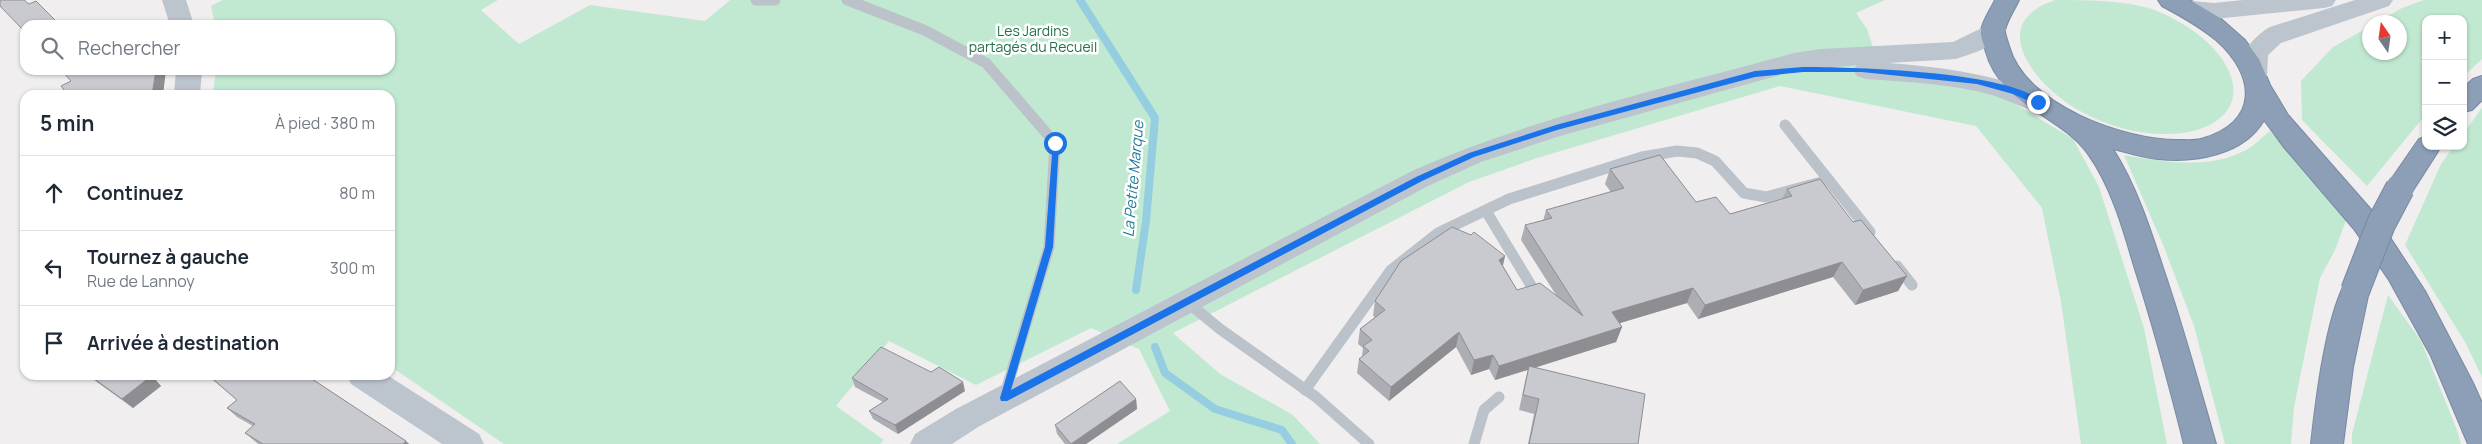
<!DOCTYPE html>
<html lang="fr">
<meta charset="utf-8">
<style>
:root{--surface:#fff;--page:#f2f2f3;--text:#1f2937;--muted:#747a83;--line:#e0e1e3}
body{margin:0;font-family:Manrope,sans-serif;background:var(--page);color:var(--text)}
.controls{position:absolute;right:15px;top:15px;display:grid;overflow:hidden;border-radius:10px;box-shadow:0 1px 4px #0004}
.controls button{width:45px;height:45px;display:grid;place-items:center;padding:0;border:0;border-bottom:1px solid var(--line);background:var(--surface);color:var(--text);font:25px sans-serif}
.compass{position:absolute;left:2362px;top:15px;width:45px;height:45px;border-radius:50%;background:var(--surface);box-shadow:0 1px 4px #0004;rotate:347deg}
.stop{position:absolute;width:15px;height:15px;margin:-11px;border:4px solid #1a73e8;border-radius:50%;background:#fff}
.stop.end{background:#1a73e8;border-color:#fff;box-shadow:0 1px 5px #0008}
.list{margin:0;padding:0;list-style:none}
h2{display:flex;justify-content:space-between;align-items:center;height:65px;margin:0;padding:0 20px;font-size:21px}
h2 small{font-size:16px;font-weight:400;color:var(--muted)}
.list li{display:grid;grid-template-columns:32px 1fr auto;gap:15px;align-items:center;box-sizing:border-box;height:75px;padding:0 20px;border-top:1px solid var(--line)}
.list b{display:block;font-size:19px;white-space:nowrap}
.list p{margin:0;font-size:16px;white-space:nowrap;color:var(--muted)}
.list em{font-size:16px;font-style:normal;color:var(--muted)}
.icon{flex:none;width:28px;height:28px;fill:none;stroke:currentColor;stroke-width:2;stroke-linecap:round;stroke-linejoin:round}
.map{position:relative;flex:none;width:2482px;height:444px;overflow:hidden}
.search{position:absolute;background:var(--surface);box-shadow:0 1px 4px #0004;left:20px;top:20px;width:375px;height:55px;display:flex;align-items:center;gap:12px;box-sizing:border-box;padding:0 18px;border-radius:15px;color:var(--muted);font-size:19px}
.panel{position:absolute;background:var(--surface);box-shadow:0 1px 4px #0004;left:20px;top:90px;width:375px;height:290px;border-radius:15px}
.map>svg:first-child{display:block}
.green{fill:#c1e9d1}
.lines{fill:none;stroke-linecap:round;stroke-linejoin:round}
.stream{stroke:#94cee0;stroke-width:8}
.highway-casing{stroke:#778aa2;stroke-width:2}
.lane{stroke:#bbc2c9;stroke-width:11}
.secondary{fill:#bcc4cd;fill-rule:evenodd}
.highway{fill:#8c9fb6;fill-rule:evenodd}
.highway-bridge-casing{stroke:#778aa2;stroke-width:30;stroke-linecap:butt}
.highway-bridge{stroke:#8c9fb6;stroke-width:28}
.wall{fill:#adaeb3}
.shaded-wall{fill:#8d8d92}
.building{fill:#c9cad0;stroke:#8d8d92}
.route{fill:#1a73e8}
.labels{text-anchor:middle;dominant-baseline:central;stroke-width:5;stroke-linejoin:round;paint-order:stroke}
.park-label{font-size:14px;fill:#22714b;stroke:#fff}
.water-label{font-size:15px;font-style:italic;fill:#1e7a96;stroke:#fff}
</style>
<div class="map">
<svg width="2482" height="444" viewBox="0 0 2482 444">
<rect width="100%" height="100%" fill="#f0eeee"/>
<g class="green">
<path d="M 223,0 L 498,0 L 481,10 L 519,44 L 590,5 L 705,21 L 730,0 L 1885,0 L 1856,13 L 1867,29 L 1883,78 L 1997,93 L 2073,139 L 2099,187 L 2144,328 L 2167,444 L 2081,444 L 2061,302 L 2042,208 L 1976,126 L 1780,86 L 1537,158 L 1469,182 L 1173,333 L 1220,374 L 1293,415 L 1320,444 L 1117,444 L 1170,411 L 1139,349 L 1091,328 L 976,385 L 889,341 L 836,406 L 884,440 L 880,444 L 504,444 L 390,366 L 390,95 L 213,95 L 216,70 L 390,70 L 390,25 L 215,25 L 211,6 Z"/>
<path d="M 2055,0 C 2088,0 2121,0 2152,9 C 2178,19 2206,36 2222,59 C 2255,108 2211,135 2165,134 C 2136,134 2107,126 2082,112 C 2041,91 1981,25 2055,0 Z"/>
<path d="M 2424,0 L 2482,0 L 2482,59 L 2463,77 L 2463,19 L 2426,19 L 2426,114 L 2367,186 L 2302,120 L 2301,81 L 2333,47 L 2369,27 L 2370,52 L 2400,52 L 2400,22 L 2377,22 L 2402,8 Z"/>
<path d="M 2482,108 L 2482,377 L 2465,342 L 2405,245 L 2441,164 L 2454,146 L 2463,146 L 2463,134 Z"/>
<path d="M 2270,131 L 2346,220 L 2335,250 L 2320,278 L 2294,407 L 2291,444 L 2225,444 L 2194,326 L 2164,247 L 2124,155 C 2163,162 2209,170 2246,150 C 2254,146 2262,137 2270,131 Z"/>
<path d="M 2388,295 L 2421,341 L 2457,430 L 2461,444 L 2352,444 L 2352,434 Z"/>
</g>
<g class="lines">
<g class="stream">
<path d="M 1080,0 L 1155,118 L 1146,221 L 1136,290"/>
<path d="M 1155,347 L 1165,373 L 1215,409 L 1282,430 L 1292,444"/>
</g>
<defs>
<g id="highway">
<path d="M 1995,0 L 2019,0 C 2015,9 2006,22 2005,31 C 2005,35 2008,42 2009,46 C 2025,105 2123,140 2178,140 C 2185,140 2194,141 2201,139 C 2259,123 2257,76 2216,40 C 2199,26 2181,16 2162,6 L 2158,0 L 2190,0 L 2220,18 L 2245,40 L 2259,59 L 2270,85 L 2288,115 L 2374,213 L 2425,291 L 2473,383 L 2482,403 L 2482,444 L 2468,444 L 2431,356 L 2389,280 L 2354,229 L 2283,146 L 2264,120 C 2244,155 2195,163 2158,159 C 2143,158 2127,152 2113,149 C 2136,185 2150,228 2163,268 C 2183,326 2199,385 2216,444 L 2184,444 C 2169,384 2153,325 2134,266 C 2123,228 2111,186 2088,154 C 2060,114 2000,107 1985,49 C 1984,44 1980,36 1981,31 C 1982,21 1991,9 1995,0 Z"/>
<path d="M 2482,76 L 2482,100 L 2472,110 L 2463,112 L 2463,88 L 2473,79 Z"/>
<path d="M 2426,137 L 2426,146 L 2441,146 L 2437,153 L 2410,195 L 2400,198 L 2390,195 L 2387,188 L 2390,181 L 2419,139 Z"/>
<path d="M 2355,279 L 2365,283 L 2369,291 L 2353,367 L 2343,444 L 2311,444 C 2316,399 2325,322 2345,283 Z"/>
</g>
</defs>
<use href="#highway" class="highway-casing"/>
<g class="lane">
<path d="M 756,0 L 775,0"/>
<path d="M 847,0 L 924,30 L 986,63 L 1055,143 L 1049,247 L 1005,394"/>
<path d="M 1785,125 L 1870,232"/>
<path d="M 1486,211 L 1532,287"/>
<path d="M 1897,266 L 1912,285"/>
<path d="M 1186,301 L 1220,329 L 1316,397 L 1369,444"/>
<path d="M 1305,390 L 1391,270 L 1438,233 L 1509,199 L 1642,157 L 1677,151 L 1697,153 L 1715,161 L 1744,193 L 1766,197 L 1829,180"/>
<path d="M 1474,444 L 1484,410 L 1499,397"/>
</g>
<g class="secondary">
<path d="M 162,0 L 186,0 L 194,25 L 170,25 Z"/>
<path d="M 2181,0 L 2214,3 L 2243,0 L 2336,0 L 2332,6 L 2324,8 L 2214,19 L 2177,13 L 2173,7 L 2177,1 Z"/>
<path d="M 2355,0 L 2393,0 L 2389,6 L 2281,43 L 2268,55 L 2267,75 L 2263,81 L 2254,84 L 2245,81 C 2233,60 2252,37 2270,27 Z"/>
<path d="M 1994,22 L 2003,24 L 2006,30 C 1996,47 1974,53 1956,59 L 1888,63 C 1944,67 1996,75 2047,95 L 2051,102 L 2047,109 C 2029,114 2010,100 1992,95 C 1951,84 1908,82 1866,79 L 1857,76 L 1853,70 L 1857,65 L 1794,71 L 1560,136 L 1481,162 L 1428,186 L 978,427 L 952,444 L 910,444 L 915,434 L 956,409 L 1410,172 C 1532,117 1665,89 1794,53 L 1821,49 L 1953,42 Z"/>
<path d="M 176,70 L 202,70 L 200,95 L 174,95 Z"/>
<path d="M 347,375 L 387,375 L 479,434 L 484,444 L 442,444 L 351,384 Z"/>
</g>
<use href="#highway" class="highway"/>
<defs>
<path id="highway-bridge" d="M 2355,291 L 2381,224 L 2400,188"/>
</defs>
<use href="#highway-bridge" class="highway-bridge-casing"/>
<use href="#highway-bridge" class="highway-bridge"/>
</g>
<g class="wall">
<path d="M 1610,169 L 1696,202 L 1730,214 L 1782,199 L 1787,189 L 1853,222 L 1907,276 L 1898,291 L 1855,305 L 1833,277 L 1698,319 L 1687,303 L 1619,323 L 1622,327 L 1616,342 L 1534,368 L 1638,444 L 1528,444 L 1534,414 L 1519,410 L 1525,382 L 1528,370 L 1495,380 L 1489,369 L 1471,375 L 1456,347 L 1389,401 L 1357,373 L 1359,359 L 1362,357 L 1363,348 L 1358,344 L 1360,329 L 1375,317 L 1373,316 L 1375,301 L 1505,256 L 1503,266 L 1517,290 L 1556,295 L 1521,240 L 1525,225 L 1543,221 L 1546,210 L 1611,192 L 1605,184 Z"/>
<path d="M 88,375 L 151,375 L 161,386 L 133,408 L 98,383 Z"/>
<path d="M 207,375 L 306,375 L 409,444 L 258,444 L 245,433 L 253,426 L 237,417 L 227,408 L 237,400 Z"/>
<path d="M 852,378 L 965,391 L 898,434 L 873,419 L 869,411 L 883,402 L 855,387 Z"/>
<path d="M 1136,399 L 1137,409 L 1086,444 L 1065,444 L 1057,434 L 1055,425 Z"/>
</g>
<g class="shaded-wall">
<path d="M 156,70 L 166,70 L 163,95 L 152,95 Z"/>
<path d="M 1505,256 L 1501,271 L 1499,260 Z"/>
<path d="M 1842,262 L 1833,277 L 1698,319 L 1705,305 Z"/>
<path d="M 1907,276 L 1898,291 L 1855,305 L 1863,290 Z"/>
<path d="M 1693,288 L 1687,303 L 1607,327 L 1612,312 Z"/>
<path d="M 1622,327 L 1616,342 L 1495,380 L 1499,366 Z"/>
<path d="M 1459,332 L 1456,347 L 1389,401 L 1391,387 Z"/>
<path d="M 1493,355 L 1489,369 L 1471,375 L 1474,360 Z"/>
<path d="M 148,375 L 151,375 L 161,386 L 133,408 L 122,399 Z"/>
<path d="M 963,382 L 965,391 L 898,434 L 895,425 Z"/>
<path d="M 1136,399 L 1137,409 L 1086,444 L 1071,444 Z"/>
<path d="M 406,441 L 409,444 L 403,444 Z"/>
</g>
<g class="building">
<path d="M 0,0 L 24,0 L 29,4 L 36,1 L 60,25 L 25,25 L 25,32 L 0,6 Z"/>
<path d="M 61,70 L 156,70 L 152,95 L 68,95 L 61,86 L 71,81 Z"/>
<path d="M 1660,155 L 1696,202 L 1716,197 L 1730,214 L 1792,196 L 1787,189 L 1820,179 L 1853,222 L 1861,220 L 1907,276 L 1863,290 L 1842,262 L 1705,305 L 1693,288 L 1612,312 L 1622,327 L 1499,366 L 1493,355 L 1474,360 L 1459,332 L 1391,387 L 1359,359 L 1369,351 L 1363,346 L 1372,340 L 1360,329 L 1385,310 L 1375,301 L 1401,261 L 1452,227 L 1471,235 L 1474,232 L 1505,256 L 1499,260 L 1517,290 L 1540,283 L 1583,316 L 1525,225 L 1552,218 L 1546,210 L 1624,188 L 1610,169 Z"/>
<path d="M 881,347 L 931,372 L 939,367 L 963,382 L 895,425 L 869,411 L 888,399 L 852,378 Z"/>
<path d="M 1529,366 L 1645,394 L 1638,444 L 1529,444 L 1539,399 L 1523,395 Z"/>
<path d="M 89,375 L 148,375 L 150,377 L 122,399 Z"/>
<path d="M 208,375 L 306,375 L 406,441 L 403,444 L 263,444 L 245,433 L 255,424 L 227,408 L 237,400 Z"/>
<path d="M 1120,381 L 1136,399 L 1071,444 L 1055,425 Z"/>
</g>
<path class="route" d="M 1803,67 C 1850,67 2011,71 2042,102 L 2038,105 L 2013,94 L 1977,84 L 1862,72 L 1803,72 L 1755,77 L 1557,130 L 1474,157 L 1422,181 L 1007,401 L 1001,401 L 1000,398 L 1045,247 L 1053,141 L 1059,143 L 1053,247 L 1011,390 L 1416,177 L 1469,153 L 1556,125 L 1755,71 Z"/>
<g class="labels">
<g class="park-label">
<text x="1033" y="30">Les Jardins<tspan x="1033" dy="16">partagés du Recueil</tspan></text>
</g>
<g class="water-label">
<text transform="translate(1133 179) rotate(-85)">La Petite Marque</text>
</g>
</g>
</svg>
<div class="controls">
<button>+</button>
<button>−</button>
<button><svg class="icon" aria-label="layers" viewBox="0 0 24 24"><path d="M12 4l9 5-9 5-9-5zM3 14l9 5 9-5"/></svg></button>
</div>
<svg class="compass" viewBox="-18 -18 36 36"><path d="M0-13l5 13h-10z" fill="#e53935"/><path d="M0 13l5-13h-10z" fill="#747a83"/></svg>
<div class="stop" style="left:1055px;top:143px"></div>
<div class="stop end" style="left:2038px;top:102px"></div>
<div class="search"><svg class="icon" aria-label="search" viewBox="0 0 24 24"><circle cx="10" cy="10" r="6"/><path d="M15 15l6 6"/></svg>Rechercher</div>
<section class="panel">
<h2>5 min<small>À pied · 380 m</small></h2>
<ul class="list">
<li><svg class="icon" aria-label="ahead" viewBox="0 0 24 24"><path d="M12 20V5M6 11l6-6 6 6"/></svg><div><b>Continuez</b></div><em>80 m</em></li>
<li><svg class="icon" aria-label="left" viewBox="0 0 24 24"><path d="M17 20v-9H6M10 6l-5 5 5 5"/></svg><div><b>Tournez à gauche</b><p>Rue de Lannoy</p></div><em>300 m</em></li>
<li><svg class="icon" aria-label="arrive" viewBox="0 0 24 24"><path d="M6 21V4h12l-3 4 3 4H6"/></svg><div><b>Arrivée à destination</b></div></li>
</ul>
</section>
</div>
